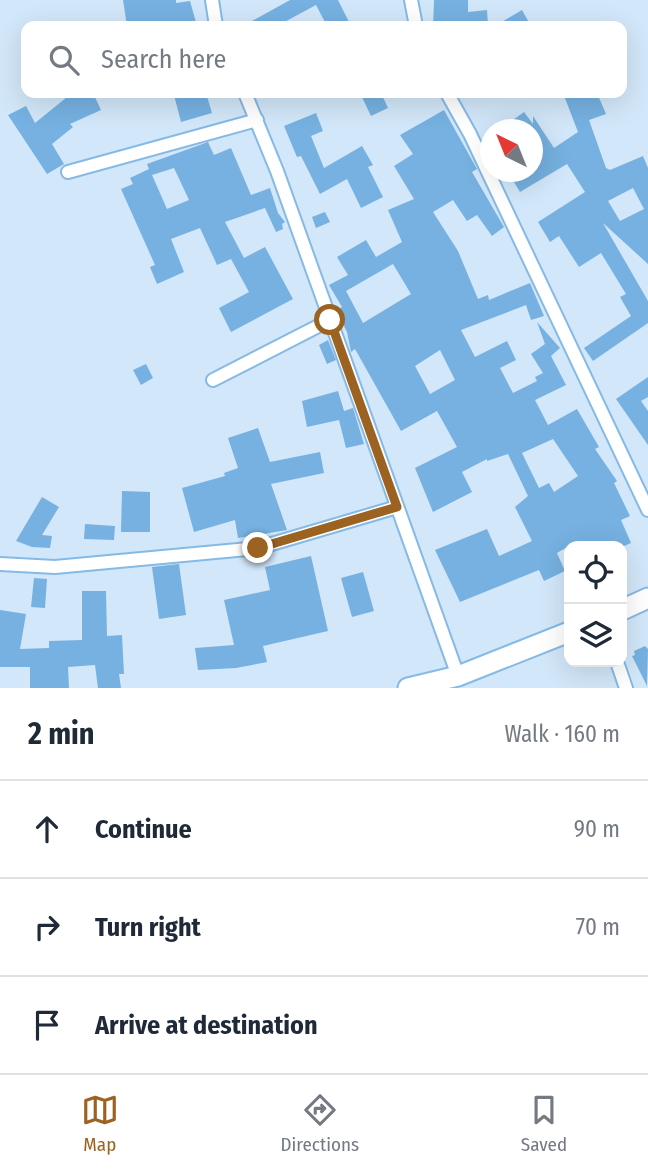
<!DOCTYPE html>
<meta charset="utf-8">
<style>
:root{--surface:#fff;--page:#f2f2f3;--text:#1f2937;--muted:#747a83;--line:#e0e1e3;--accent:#9c6221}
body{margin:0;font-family:"Fira Sans Condensed",sans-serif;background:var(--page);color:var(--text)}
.controls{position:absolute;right:21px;bottom:21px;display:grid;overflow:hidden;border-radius:14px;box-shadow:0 7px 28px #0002}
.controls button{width:63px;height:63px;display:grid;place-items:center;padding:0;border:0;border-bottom:2px solid var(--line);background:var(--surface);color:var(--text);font:35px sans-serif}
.compass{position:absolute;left:480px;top:119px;width:63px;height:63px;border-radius:50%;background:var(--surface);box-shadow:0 7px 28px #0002;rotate:317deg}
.stop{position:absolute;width:21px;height:21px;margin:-16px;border:5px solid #9c6221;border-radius:50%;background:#fff}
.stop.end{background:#9c6221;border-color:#fff;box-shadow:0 2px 7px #0008}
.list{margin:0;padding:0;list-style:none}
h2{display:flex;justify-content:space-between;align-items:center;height:91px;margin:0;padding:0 28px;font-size:30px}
h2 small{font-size:23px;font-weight:400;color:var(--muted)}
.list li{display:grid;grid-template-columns:46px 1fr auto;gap:21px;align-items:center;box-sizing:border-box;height:98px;padding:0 28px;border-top:2px solid var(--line)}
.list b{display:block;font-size:26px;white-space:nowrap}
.list em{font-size:23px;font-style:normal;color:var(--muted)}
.icon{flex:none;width:38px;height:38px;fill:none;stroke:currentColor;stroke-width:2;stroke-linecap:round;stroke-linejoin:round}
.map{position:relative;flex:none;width:648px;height:688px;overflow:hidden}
.search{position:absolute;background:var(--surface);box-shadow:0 7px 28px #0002;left:21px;right:21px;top:21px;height:77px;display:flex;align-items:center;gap:18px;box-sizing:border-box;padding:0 24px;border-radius:14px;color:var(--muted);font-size:26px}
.sheet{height:385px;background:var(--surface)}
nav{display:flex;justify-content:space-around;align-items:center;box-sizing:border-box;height:98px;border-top:2px solid var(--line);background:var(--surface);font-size:19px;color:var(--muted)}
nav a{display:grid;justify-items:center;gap:4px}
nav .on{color:var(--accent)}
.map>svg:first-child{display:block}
.building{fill:#76b1e1;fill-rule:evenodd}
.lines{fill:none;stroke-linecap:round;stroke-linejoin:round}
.street-casing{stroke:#85bae6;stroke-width:16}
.secondary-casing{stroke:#85bae6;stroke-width:23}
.street{stroke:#fff;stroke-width:12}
.secondary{stroke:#fff;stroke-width:19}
.route{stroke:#9c6221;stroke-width:9}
</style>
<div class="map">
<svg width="648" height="688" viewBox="0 0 648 688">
<rect width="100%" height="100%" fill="#d2e7f9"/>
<g class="building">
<path d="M 123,0 L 176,0 L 176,3 L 190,1 L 197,26 L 127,26 Z"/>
<path d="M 290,0 L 338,0 L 351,26 L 327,26 L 316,5 L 277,26 L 243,26 Z"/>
<path d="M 434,0 L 468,0 L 468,12 L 487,10 L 488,26 L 433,26 Z"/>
<path d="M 522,10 L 531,26 L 495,26 Z"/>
<path d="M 72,93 L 93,93 L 101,110 L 70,124 L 73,127 L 52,144 L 64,164 L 47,174 L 8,115 L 26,106 L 35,123 Z"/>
<path d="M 182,93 L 206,93 L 212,113 L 181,122 L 174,95 Z"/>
<path d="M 360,93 L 381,93 L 388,108 L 371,116 Z"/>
<path d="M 563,93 L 597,93 L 606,114 L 589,120 L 606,168 L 610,170 L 643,156 L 648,168 L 648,264 L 603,223 L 648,301 L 648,323 L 593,361 L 584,348 L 631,316 L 620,297 L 626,294 L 601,253 L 579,267 L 559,236 L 550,242 L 538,222 L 585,192 L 567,164 L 520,192 L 511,177 L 519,172 L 533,172 L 533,130 L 520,130 L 513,120 L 524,112 L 533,124 L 533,116 L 554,148 L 578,132 ZM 633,188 L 644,209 L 620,221 L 608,201 Z"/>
<path d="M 444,110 L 477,169 L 472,172 L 504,227 L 492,236 L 477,215 L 467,221 L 453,200 L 433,212 L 458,251 L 478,299 L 488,295 L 489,300 L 530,283 L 544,316 L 531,320 L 526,305 L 461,330 L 475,357 L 507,341 L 516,360 L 500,368 L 513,393 L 537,381 L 535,377 L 543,373 L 531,354 L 545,344 L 537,322 L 560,348 L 551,356 L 566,385 L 535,400 L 548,425 L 577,409 L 599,447 L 595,449 L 617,481 L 614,483 L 630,516 L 621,520 L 631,543 L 624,546 L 569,546 L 557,553 L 565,571 L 544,581 L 539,570 L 460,602 L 435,550 L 487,529 L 499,556 L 532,541 L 515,507 L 528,496 L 508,454 L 487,461 L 487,459 L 462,472 L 472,492 L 433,512 L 415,468 L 457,447 L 437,411 L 401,431 L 355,349 L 351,352 L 347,332 L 336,310 L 342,307 L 329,285 L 348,275 L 337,257 L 366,240 L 376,257 L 402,242 L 388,210 L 414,199 L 394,166 L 413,154 L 400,135 ZM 393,264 L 411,294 L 363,323 L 346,291 ZM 440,350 L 455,380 L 430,394 L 415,366 ZM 553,439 L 578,476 L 554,492 L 549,483 L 539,488 L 522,453 Z"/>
<path d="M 316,113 L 323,131 L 311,136 L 324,168 L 362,146 L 373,165 L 368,167 L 383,197 L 361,208 L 347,179 L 320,194 L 301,156 L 297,157 L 284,126 Z"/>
<path d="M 208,142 L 214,155 L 231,148 L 251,195 L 270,188 L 278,213 L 285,222 L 282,224 L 283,229 L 276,232 L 265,208 L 225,222 L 244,258 L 265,247 L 293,299 L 231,332 L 219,308 L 249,292 L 231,259 L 217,265 L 200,228 L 171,239 L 184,272 L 157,284 L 150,267 L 155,265 L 121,189 L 133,184 L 130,178 L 149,169 L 147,164 ZM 174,168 L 189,200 L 167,209 L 152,175 Z"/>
<path d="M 325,212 L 330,222 L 316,228 L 312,217 Z"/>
<path d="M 328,340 L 336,360 L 327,364 L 319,345 Z"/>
<path d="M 146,364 L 153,378 L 141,385 L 133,370 Z"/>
<path d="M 648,377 L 648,397 L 641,401 L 648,411 L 648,445 L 616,399 Z"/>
<path d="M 338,391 L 344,411 L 353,408 L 364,444 L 346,448 L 339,420 L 307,427 L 302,401 Z"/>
<path d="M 258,428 L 270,462 L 320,452 L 324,473 L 271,484 L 287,530 L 238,538 L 235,520 L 194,532 L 182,488 L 225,476 L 224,473 L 238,468 L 228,438 Z"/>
<path d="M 122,491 L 150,492 L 150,532 L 121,532 Z"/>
<path d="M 42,497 L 59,507 L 42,535 L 52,536 L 50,548 L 32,547 L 16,541 Z"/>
<path d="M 85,524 L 115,526 L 114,540 L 84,539 Z"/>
<path d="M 311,556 L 328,631 L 263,646 L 267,662 L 236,668 L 198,670 L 195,648 L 234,645 L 224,600 L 270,590 L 265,567 Z"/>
<path d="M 179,564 L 186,615 L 159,619 L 152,567 Z"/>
<path d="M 363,572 L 374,611 L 352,617 L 341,578 Z"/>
<path d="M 34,578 L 47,579 L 45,608 L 31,607 Z"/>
<path d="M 82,591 L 106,591 L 107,636 L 122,635 L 124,674 L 119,674 L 121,688 L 98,688 L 95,665 L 68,667 L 69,688 L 30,688 L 30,667 L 0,667 L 0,610 L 26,614 L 20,649 L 49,648 L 49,641 L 82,640 Z"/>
<path d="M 645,646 L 648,649 L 647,686 L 632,656 L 635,655 L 634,651 Z"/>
</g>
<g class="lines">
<defs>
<g id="street">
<path d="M 212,0 L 216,26"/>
<path d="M 411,0 L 416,26"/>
<path d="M 245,93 L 277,171 L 458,676"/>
<path d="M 447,93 L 470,134 L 648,510"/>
<path d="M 68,172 L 257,120"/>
<path d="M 213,380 L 330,320"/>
<path d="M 0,564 L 55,567 L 258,548 L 397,507"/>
<path d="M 617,662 L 626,688"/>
</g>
<g id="secondary">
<path d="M 622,610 L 648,598"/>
<path d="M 408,688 L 458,676 L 569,632"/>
</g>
</defs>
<use href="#street" class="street-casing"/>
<use href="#secondary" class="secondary-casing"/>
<use href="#street" class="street"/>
<use href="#secondary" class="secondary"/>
</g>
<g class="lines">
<path class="route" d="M 258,548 L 397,507 L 330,320"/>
</g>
</svg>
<div class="controls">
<button><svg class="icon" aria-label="locate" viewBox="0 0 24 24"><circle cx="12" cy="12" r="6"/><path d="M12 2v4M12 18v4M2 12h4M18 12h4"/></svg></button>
<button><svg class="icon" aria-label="layers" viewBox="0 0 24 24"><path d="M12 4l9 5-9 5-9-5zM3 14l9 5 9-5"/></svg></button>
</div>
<svg class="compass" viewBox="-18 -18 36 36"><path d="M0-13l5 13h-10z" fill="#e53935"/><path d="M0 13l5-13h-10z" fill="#747a83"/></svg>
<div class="stop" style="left:330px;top:320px"></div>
<div class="stop end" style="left:258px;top:548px"></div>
<div class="search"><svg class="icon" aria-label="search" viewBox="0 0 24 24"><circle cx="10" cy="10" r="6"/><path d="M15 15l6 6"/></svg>Search here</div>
</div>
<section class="sheet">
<h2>2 min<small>Walk · 160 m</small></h2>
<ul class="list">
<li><svg class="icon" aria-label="ahead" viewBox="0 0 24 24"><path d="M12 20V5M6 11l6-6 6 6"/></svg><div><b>Continue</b></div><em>90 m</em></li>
<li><svg class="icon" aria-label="right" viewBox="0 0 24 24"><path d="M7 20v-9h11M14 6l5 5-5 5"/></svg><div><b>Turn right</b></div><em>70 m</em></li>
<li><svg class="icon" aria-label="arrive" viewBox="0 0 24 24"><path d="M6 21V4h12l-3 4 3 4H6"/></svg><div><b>Arrive at destination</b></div></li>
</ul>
</section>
<nav>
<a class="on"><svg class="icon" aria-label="map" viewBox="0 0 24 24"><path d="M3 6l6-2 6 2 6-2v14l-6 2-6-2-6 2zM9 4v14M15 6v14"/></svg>Map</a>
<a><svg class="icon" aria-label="directions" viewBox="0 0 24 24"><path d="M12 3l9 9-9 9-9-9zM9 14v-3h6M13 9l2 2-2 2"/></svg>Directions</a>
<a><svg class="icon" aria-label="saved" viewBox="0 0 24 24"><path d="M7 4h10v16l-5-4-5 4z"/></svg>Saved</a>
</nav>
